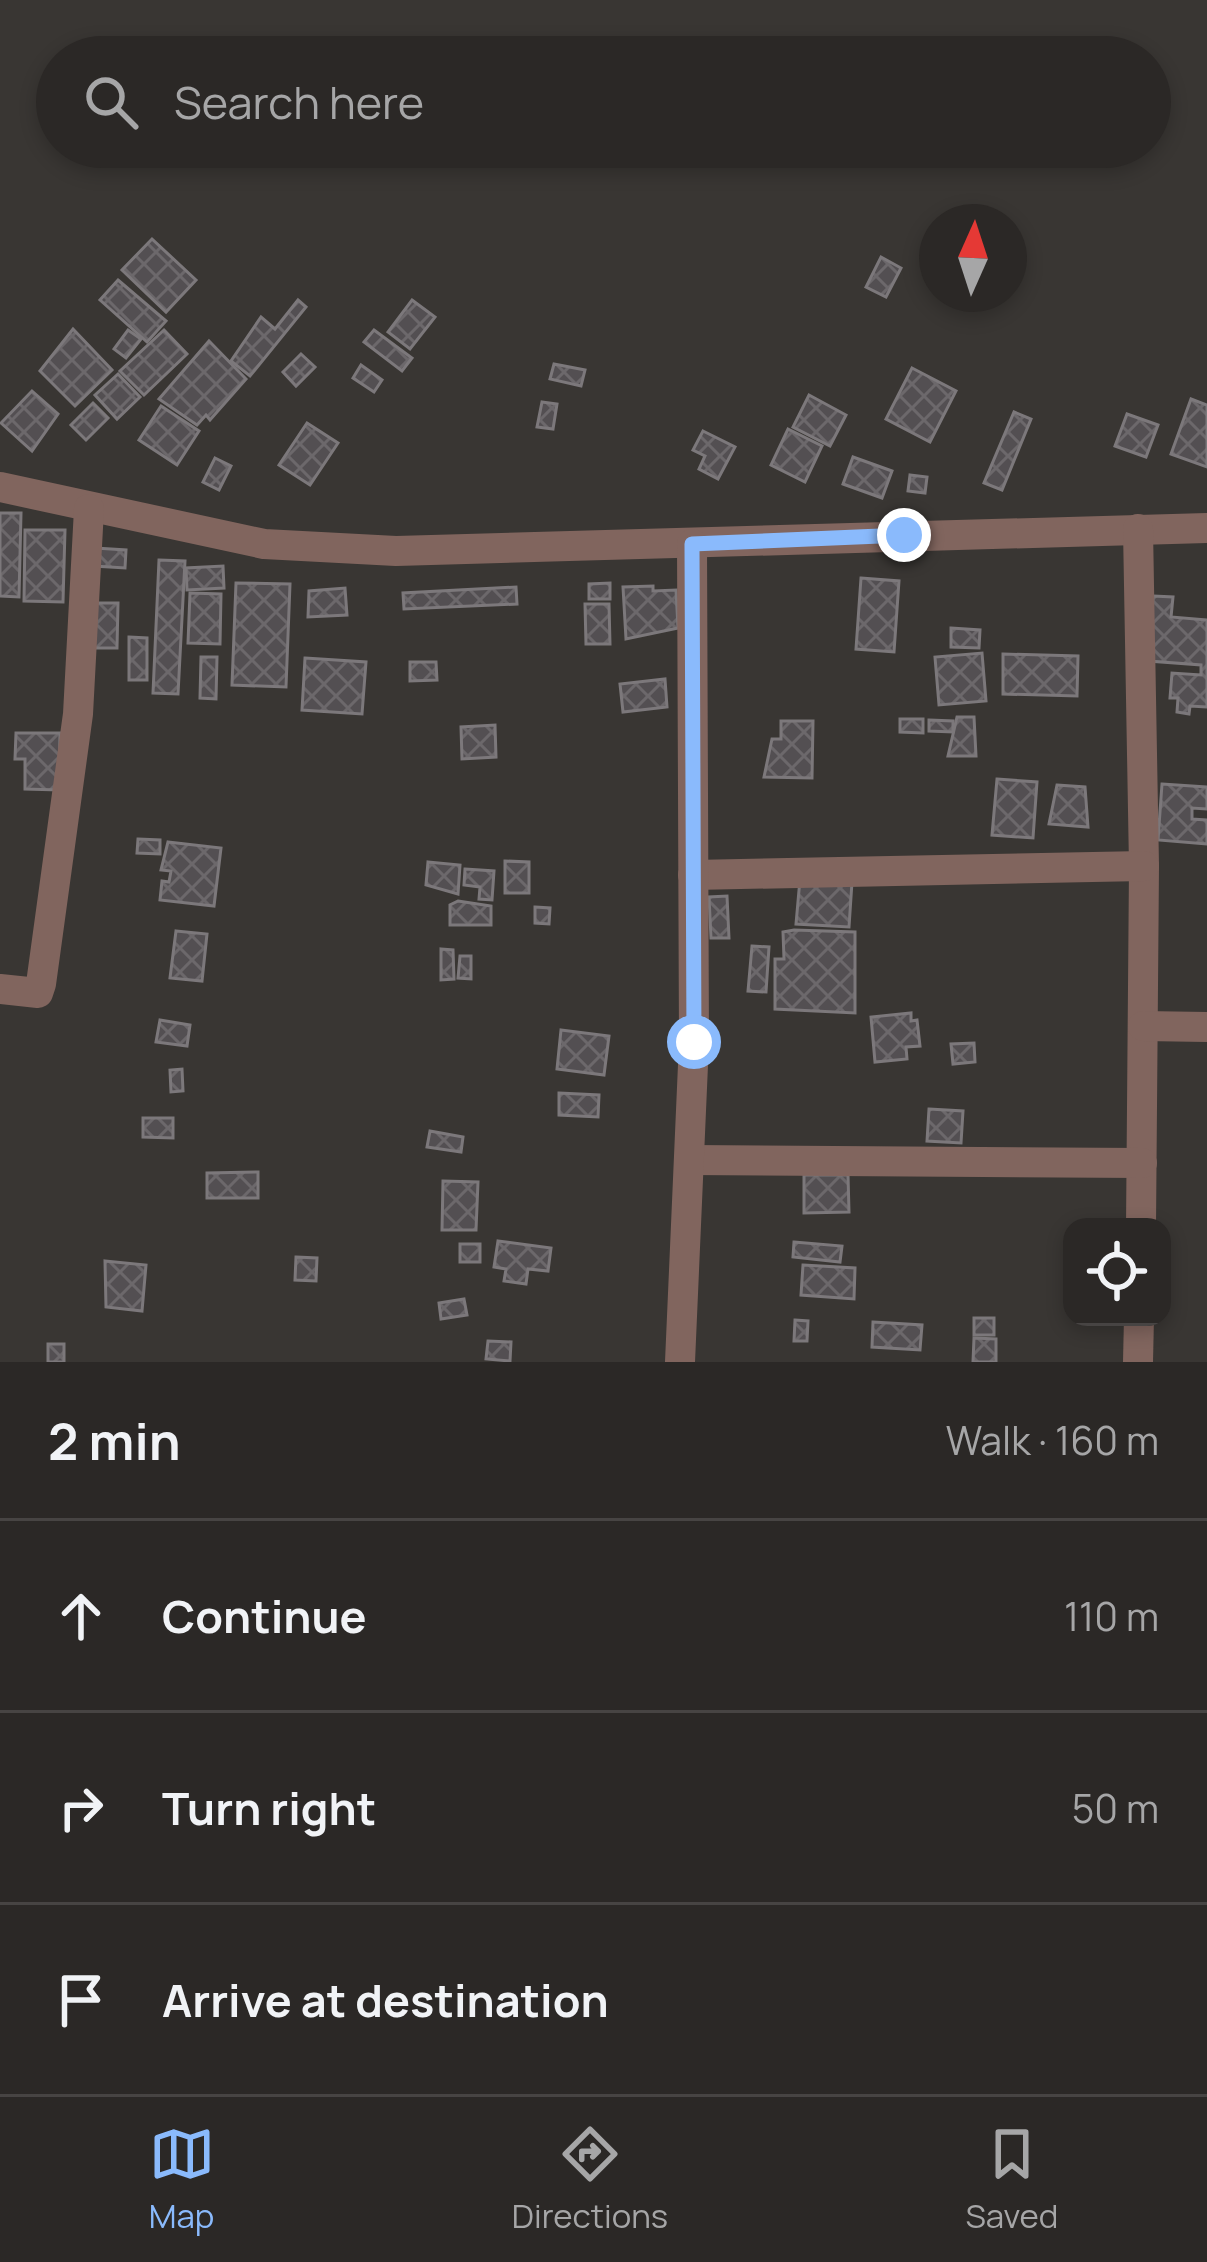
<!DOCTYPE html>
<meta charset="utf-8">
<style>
:root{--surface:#2b2826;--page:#373432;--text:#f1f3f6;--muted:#a6a6a7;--line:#474443;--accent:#8abafc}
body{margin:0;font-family:Manrope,sans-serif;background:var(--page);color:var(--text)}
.controls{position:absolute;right:36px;bottom:36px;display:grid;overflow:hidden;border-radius:24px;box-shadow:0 6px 18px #0003}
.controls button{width:108px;height:108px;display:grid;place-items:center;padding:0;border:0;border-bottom:3px solid var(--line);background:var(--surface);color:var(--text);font:60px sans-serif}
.compass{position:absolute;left:919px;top:204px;width:108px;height:108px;border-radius:50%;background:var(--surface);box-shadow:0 6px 18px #0003;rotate:3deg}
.stop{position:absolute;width:36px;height:36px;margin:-27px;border:9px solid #8abafc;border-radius:50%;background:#fff}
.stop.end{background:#8abafc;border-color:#fff;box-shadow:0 3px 12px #0008}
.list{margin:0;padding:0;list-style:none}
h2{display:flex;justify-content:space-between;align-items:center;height:156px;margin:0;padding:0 48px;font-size:51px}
h2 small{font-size:39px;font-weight:400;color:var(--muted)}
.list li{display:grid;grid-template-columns:78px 1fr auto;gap:36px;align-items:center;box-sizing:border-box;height:192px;padding:0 48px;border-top:3px solid var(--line)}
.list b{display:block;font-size:45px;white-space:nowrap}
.list em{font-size:39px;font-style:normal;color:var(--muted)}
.icon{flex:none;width:66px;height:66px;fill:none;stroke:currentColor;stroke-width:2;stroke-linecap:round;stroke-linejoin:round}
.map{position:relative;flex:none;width:1207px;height:1362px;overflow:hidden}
.search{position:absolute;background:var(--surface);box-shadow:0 6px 18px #0003;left:36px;right:36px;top:36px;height:132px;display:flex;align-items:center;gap:30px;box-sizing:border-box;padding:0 42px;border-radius:66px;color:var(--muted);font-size:45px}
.sheet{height:732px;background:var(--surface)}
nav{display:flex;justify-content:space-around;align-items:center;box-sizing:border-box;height:168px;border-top:3px solid var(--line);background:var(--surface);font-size:33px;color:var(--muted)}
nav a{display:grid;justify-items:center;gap:6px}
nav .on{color:var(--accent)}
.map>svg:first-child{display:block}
.building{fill:url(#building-cross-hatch);stroke:#7c787b;stroke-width:3}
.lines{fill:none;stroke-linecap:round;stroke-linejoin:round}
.minor{stroke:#81655e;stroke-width:30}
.route{stroke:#8abafc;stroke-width:15}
</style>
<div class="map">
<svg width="1207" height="1362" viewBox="0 0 1207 1362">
<defs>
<pattern id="building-cross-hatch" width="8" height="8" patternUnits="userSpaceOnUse" patternTransform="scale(3)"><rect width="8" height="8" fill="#534f52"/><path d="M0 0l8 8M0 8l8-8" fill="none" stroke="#6c686b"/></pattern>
</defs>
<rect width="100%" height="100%" fill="#393633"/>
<g class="building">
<path d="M 152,239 L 196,280 L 166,312 L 122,270 Z"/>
<path d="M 881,257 L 901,268 L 886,297 L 866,287 Z"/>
<path d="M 118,280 L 166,321 L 147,342 L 100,300 Z"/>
<path d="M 298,300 L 306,307 L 250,376 L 231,361 L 261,317 L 275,329 Z"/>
<path d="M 412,300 L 435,317 L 410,349 L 388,332 Z"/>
<path d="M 73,329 L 112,370 L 75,406 L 40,371 Z"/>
<path d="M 128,330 L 141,339 L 126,358 L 114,349 Z"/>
<path d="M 164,330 L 187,354 L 144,395 L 120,371 Z"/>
<path d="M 374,330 L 412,358 L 402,371 L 364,342 Z"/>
<path d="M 209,341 L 246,379 L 210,420 L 206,415 L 197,425 L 159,399 Z"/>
<path d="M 301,354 L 315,367 L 296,386 L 283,372 Z"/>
<path d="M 554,364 L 585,370 L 581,386 L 550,379 Z"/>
<path d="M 361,365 L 382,380 L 374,392 L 353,378 Z"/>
<path d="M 912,368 L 956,391 L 930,442 L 886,419 Z"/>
<path d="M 118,374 L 140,397 L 117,419 L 95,395 Z"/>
<path d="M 32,391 L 58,414 L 32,451 L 1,423 Z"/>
<path d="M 809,395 L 846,415 L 830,446 L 793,427 Z"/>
<path d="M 1191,399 L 1207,405 L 1207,467 L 1171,454 Z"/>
<path d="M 542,402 L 557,404 L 553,429 L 537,427 Z"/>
<path d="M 93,403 L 108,418 L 86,440 L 71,425 Z"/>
<path d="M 161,406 L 199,431 L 177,465 L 139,440 Z"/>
<path d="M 1014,412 L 1031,419 L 1002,490 L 984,483 Z"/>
<path d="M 1127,414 L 1158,425 L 1146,457 L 1115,446 Z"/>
<path d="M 307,423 L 338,443 L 310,485 L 279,465 Z"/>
<path d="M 788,429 L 822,446 L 805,482 L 771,465 Z"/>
<path d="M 703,431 L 735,447 L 718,479 L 699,469 L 705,456 L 693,450 Z"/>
<path d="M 853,457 L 892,471 L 882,498 L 843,484 Z"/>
<path d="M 215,458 L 231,466 L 219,490 L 203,482 Z"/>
<path d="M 910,475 L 927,477 L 925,493 L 908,491 Z"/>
<path d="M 0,513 L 21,513 L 19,597 L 0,596 Z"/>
<path d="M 25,530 L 65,530 L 63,602 L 24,601 Z"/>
<path d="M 95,548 L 126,550 L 125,568 L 94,566 Z"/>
<path d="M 159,560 L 185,561 L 178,694 L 153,693 Z"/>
<path d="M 223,566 L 224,588 L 187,590 L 186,568 Z"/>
<path d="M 861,578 L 899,581 L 894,652 L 856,649 Z"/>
<path d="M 236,583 L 290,584 L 286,687 L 232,685 Z"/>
<path d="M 610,583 L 610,599 L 589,599 L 589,584 Z"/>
<path d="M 653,586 L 653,591 L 676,590 L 678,628 L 626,639 L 623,587 Z"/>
<path d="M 516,587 L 517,604 L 404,609 L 403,593 Z"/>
<path d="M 345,588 L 347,615 L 308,617 L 309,591 Z"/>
<path d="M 190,593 L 221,594 L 220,644 L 188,643 Z"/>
<path d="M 1153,596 L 1173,597 L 1171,617 L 1207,620 L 1207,707 L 1190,706 L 1189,714 L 1177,712 L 1178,698 L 1170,698 L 1172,673 L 1201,675 L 1201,665 L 1149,661 Z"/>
<path d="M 89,603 L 118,603 L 117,648 L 89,648 Z"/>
<path d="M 585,604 L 609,604 L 610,644 L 586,644 Z"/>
<path d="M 951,628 L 980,630 L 979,648 L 951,647 Z"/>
<path d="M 129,637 L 147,638 L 147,680 L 129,680 Z"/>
<path d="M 982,653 L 986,701 L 939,705 L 935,657 Z"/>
<path d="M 1003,654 L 1078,656 L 1077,696 L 1003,694 Z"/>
<path d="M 201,657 L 217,657 L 216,699 L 200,698 Z"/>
<path d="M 305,658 L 366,662 L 362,714 L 302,710 Z"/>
<path d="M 410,662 L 436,662 L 437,680 L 410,681 Z"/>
<path d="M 665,679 L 667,707 L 623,712 L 620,684 Z"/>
<path d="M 957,717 L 974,717 L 976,756 L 948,756 Z"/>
<path d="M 900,719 L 923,719 L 923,733 L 900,732 Z"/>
<path d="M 929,720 L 953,721 L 953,732 L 929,731 Z"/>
<path d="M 781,721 L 813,721 L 812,778 L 764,777 L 772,739 L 781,739 Z"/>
<path d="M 495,725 L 496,757 L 462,759 L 461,727 Z"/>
<path d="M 16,733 L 60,733 L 59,790 L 25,789 L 25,759 L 15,759 Z"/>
<path d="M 997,779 L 1037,782 L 1033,838 L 992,835 Z"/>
<path d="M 1162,784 L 1207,787 L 1207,809 L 1192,808 L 1192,819 L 1207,820 L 1207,844 L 1158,840 Z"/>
<path d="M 1057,785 L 1085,787 L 1088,827 L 1049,824 Z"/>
<path d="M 138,839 L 160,840 L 160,854 L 137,853 Z"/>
<path d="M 168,842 L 221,848 L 214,906 L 160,900 L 162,881 L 169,882 L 171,871 L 161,870 Z"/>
<path d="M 505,861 L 529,862 L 529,893 L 505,893 Z"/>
<path d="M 428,862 L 460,865 L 458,894 L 426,885 Z"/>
<path d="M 465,869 L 494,871 L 492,900 L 479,899 L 480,887 L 464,885 Z"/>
<path d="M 800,879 L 852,882 L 849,927 L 796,924 Z"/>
<path d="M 727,896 L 729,938 L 711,938 L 709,897 Z"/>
<path d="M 458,901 L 491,906 L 491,925 L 450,925 L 450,905 Z"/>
<path d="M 535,907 L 550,908 L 549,924 L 535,923 Z"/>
<path d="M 794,930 L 855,932 L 855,1013 L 775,1009 L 775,959 L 784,959 L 783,932 Z"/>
<path d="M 176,931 L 207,934 L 202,981 L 170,978 Z"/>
<path d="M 752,946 L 769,947 L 766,992 L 748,991 Z"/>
<path d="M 441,949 L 453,950 L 454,979 L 441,980 Z"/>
<path d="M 460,956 L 471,956 L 471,979 L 458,978 Z"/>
<path d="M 911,1013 L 911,1021 L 917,1020 L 920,1046 L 906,1047 L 907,1059 L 875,1062 L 871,1017 Z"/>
<path d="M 160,1020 L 190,1025 L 187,1046 L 156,1042 Z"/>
<path d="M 561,1030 L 609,1036 L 604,1075 L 557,1069 Z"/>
<path d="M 974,1043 L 975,1062 L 953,1064 L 951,1044 Z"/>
<path d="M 182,1069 L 183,1091 L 171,1092 L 170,1070 Z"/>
<path d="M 559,1093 L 599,1095 L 598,1117 L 559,1115 Z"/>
<path d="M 929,1109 L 963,1111 L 961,1143 L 927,1141 Z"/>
<path d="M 143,1118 L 173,1118 L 173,1138 L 143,1137 Z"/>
<path d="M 430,1131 L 463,1137 L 461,1152 L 427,1147 Z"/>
<path d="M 258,1172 L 258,1198 L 207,1198 L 207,1173 Z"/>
<path d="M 804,1175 L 848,1175 L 849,1212 L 804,1213 Z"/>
<path d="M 443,1181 L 478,1182 L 476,1230 L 442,1230 Z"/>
<path d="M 498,1241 L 551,1248 L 548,1271 L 528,1269 L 526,1284 L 504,1281 L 506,1269 L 494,1267 Z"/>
<path d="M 794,1242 L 842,1246 L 840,1262 L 793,1257 Z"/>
<rect x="460" y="1244" width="20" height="18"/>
<path d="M 296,1257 L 317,1258 L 316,1281 L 295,1280 Z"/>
<path d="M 105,1261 L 146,1265 L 142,1311 L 106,1307 Z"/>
<path d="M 803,1265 L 855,1268 L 854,1299 L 801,1295 Z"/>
<path d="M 464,1299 L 467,1315 L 441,1319 L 439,1303 Z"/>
<rect x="974" y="1318" width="20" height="17"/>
<path d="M 795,1320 L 808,1321 L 807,1341 L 794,1341 Z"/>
<path d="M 873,1322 L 922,1325 L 920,1350 L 872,1347 Z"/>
<path d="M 974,1338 L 996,1339 L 996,1362 L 973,1362 Z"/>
<path d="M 488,1341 L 511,1342 L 510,1361 L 486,1359 Z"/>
<rect x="48" y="1344" width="16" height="18"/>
</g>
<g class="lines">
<g class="minor">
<path d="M 0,487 L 264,544 L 396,551 L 1207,528"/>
<path d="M 1138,529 L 1144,866 L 1141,1227"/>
<path d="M 693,875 L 1144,866"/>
<path d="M 0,989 L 38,993 L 41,984 L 78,714 L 89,509"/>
<path d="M 1143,1026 L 1207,1027"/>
<path d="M 689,1160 L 1142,1163"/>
<path d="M 680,1362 L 694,1042 L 692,544"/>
<path d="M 1138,1362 L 1139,1317"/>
</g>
</g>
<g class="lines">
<path class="route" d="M 694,1042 L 692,544 L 904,535"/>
</g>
</svg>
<div class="controls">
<button><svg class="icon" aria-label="locate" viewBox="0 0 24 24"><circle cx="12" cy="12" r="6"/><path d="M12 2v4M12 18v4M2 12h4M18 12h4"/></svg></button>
</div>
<svg class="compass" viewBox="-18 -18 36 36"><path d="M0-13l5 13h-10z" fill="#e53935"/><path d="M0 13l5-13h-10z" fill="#a6a6a7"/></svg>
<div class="stop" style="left:694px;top:1042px"></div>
<div class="stop end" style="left:904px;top:535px"></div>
<div class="search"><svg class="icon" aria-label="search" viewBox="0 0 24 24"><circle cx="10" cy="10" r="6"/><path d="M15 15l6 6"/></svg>Search here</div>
</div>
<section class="sheet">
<h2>2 min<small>Walk · 160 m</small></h2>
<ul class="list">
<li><svg class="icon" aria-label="ahead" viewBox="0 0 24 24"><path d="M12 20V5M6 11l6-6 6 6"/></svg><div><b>Continue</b></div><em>110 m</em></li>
<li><svg class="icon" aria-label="right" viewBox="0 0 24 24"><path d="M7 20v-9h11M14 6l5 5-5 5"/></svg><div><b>Turn right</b></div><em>50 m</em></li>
<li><svg class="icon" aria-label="arrive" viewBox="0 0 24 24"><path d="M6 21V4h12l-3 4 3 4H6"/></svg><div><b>Arrive at destination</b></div></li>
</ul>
</section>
<nav>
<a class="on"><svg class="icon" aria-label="map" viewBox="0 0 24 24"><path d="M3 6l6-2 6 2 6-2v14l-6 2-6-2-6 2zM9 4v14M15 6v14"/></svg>Map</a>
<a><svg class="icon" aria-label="directions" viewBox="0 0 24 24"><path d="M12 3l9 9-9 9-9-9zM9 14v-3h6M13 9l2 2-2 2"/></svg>Directions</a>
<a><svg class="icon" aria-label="saved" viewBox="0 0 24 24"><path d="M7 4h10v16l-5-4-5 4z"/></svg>Saved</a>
</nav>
